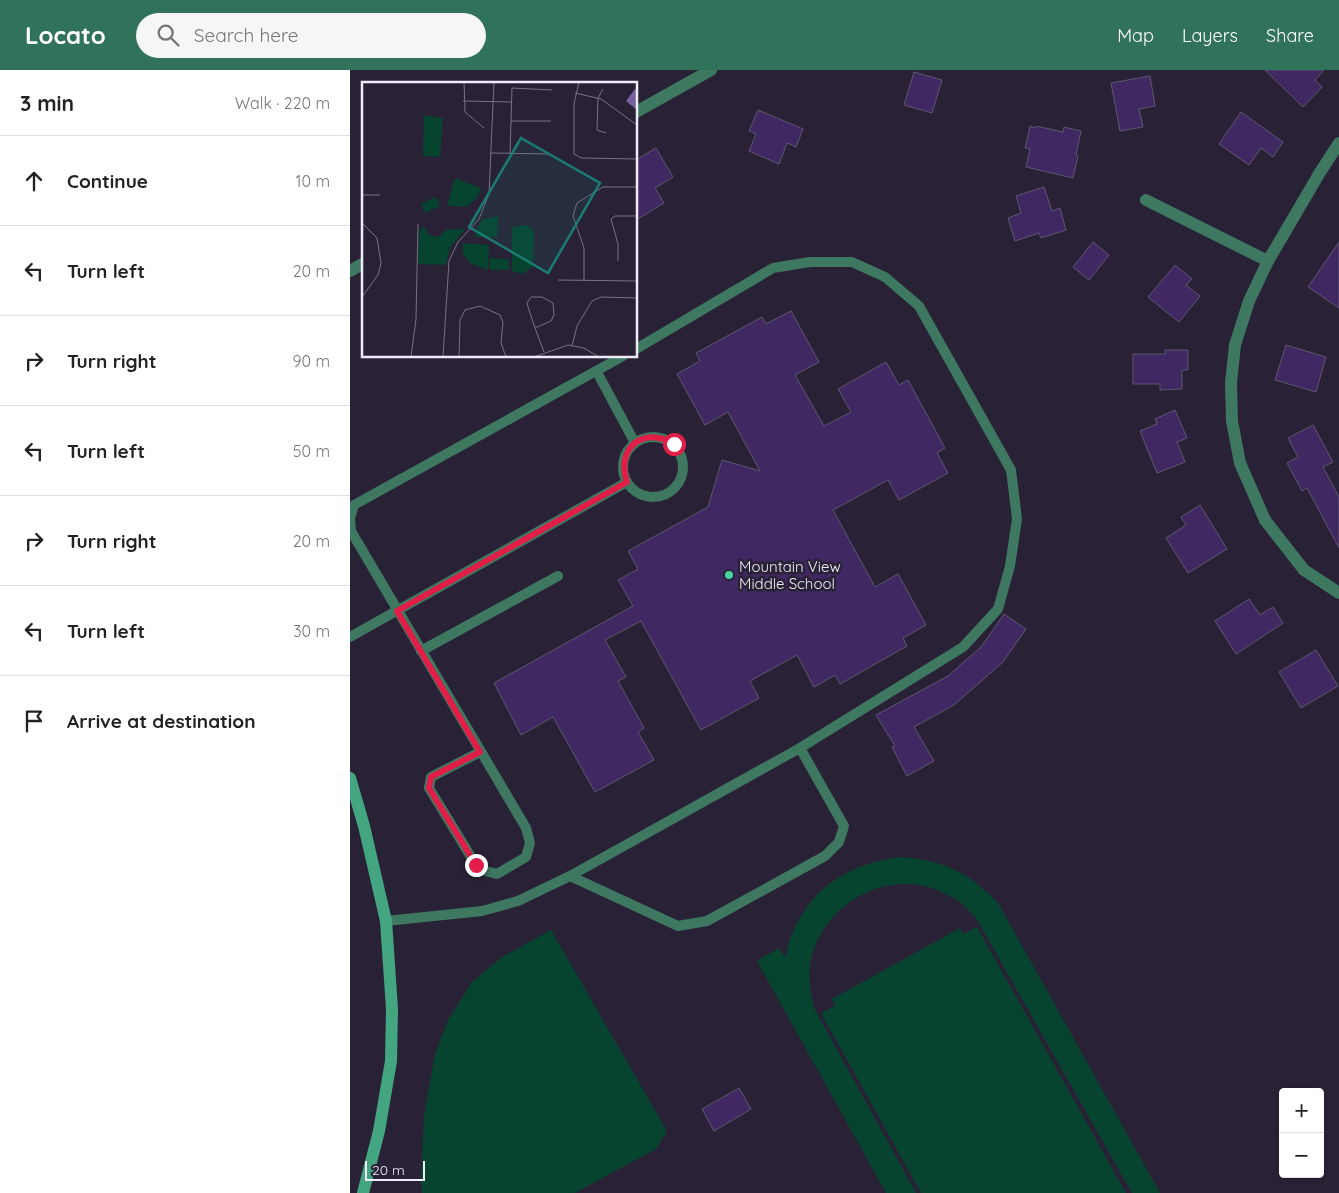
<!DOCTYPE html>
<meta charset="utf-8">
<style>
:root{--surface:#fff;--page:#f6f6f6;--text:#222;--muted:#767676;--line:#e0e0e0;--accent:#31725b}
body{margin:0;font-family:Quicksand,sans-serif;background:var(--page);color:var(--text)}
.controls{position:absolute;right:15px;bottom:15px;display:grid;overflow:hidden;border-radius:5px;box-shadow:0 1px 4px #0004}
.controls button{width:45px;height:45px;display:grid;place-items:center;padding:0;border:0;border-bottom:1px solid var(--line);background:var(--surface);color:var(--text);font:25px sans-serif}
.scale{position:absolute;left:15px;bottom:12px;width:60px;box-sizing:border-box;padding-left:5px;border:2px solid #f0ebf9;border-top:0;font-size:14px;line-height:18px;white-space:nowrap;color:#f0ebf9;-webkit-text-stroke:4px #292236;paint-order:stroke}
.stop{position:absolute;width:15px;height:15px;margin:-11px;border:4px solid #e11d48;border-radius:50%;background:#fff}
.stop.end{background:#e11d48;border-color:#fff;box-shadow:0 1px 5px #0008}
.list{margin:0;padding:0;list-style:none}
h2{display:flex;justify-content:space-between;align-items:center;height:65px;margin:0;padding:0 20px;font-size:21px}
h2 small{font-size:16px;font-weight:400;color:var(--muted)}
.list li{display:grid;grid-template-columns:32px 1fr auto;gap:15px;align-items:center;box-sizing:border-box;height:90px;padding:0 20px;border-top:1px solid var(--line)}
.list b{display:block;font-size:19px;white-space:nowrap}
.list em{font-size:16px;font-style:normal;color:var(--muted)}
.icon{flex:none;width:28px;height:28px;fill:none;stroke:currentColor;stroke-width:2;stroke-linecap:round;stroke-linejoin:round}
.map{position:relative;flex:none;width:989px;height:1123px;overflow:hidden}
header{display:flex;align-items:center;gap:30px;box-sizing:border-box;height:70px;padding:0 25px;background:var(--accent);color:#fff}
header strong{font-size:24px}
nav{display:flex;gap:28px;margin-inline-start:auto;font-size:18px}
.search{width:350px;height:45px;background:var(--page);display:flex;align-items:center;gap:12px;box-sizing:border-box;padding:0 18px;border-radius:28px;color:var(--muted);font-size:19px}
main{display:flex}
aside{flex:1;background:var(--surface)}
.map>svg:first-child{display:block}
.green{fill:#064430}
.building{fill:#402862;stroke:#5f576f}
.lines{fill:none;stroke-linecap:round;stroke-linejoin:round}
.lane{stroke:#3e7860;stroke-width:10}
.street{stroke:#3e7860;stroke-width:12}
.secondary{stroke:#44a680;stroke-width:12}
.route{stroke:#e11d48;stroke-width:6}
.poi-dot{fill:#43d4a0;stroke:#292236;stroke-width:2}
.labels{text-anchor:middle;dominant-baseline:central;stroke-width:5;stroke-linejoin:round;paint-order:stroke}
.poi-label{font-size:15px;fill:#f0ebf9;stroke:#292236;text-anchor:start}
.inset-road{fill:none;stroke:#797284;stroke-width:1}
.view{fill:#1a7c75;fill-opacity:0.15;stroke:#1a7c75;stroke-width:2.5}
.inset-edge{fill:none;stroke:#f0ebf9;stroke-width:2.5}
</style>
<header>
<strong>Locato</strong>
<div class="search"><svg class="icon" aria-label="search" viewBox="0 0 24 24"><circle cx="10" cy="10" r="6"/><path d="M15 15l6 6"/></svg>Search here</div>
<nav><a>Map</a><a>Layers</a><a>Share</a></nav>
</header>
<main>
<aside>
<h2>3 min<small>Walk · 220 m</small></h2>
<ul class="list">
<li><svg class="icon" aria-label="ahead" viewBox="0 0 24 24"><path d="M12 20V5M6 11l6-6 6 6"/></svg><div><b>Continue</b></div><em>10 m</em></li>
<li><svg class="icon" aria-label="left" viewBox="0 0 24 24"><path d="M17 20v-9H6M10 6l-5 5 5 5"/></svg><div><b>Turn left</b></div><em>20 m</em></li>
<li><svg class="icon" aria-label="right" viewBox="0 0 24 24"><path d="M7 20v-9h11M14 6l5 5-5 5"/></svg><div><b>Turn right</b></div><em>90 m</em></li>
<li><svg class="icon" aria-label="left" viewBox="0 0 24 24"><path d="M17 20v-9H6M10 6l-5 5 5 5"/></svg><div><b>Turn left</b></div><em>50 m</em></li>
<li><svg class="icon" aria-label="right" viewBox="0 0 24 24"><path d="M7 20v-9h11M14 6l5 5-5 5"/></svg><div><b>Turn right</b></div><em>20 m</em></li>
<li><svg class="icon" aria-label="left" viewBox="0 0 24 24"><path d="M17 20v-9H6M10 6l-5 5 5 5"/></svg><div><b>Turn left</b></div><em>30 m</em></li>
<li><svg class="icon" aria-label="arrive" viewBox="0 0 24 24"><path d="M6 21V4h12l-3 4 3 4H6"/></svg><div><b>Arrive at destination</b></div></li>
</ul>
</aside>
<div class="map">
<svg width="989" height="1123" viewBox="0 0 989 1123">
<rect width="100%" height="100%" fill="#292236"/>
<g class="green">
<path d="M 549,787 C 591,789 619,802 648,833 L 810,1123 L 782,1123 L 626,848 C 618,839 610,831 600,826 C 546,795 479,827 462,885 C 457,903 460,920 464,938 L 566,1123 L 536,1123 L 407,891 L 429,878 L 435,888 C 448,828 489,795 549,787 Z"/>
<path d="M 627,857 L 776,1123 L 571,1123 L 471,943 L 485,936 L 482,929 L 610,858 L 613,864 Z"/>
<path d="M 201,860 L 317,1061 L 306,1079 L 225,1123 L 72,1123 L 71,1113 L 74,1046 L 85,984 L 98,950 L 122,912 L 152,887 Z"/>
</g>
<g class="building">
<path d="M 915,0 L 974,0 L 965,10 L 972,17 L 953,37 Z"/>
<path d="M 564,2 L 592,10 L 582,43 L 554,35 Z"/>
<path d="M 800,6 L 805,36 L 789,39 L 793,57 L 770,61 L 761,13 Z"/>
<path d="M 408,40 L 453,59 L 446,77 L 437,73 L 429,94 L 399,81 L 406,64 L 399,61 Z"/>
<path d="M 891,42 L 933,72 L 923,87 L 911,78 L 899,95 L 869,74 Z"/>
<path d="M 680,56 L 685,58 L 686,56 L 713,62 L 714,57 L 731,61 L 726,85 L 728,86 L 723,108 L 676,97 L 680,79 L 675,78 Z"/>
<path d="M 306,78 L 323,107 L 305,118 L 314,133 L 286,150 L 286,90 Z"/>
<path d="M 694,117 L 702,141 L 710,138 L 716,160 L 691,168 L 689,163 L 665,171 L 658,148 L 671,143 L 666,126 Z"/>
<path d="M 743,172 L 759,185 L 739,210 L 723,197 Z"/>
<path d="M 989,172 L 989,238 L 958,217 Z"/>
<path d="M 825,195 L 842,209 L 836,215 L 850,226 L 829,252 L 798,227 Z"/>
<path d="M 441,241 L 469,292 L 445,305 L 474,356 L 501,342 L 488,319 L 536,292 L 549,315 L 558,310 L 595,378 L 587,383 L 598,403 L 549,430 L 538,410 L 483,440 L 525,517 L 548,504 L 576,555 L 553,568 L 557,576 L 490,614 L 485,605 L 464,617 L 447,585 L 400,611 L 409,628 L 351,660 L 291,551 L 255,570 L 276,607 L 268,611 L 294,658 L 288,662 L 304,690 L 245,722 L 203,647 L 171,665 L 144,613 L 283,536 L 268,510 L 288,499 L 278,481 L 358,437 L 372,390 L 410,401 L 378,342 L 355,355 L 327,304 L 350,291 L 346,283 L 412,247 L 416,254 Z"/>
<path d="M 936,275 L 976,287 L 966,322 L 925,310 Z"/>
<path d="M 815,280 L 838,280 L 838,300 L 832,300 L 832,319 L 810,320 L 810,314 L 783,314 L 783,284 L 816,284 Z"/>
<path d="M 825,340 L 837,368 L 827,372 L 835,392 L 807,403 L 790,361 L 807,354 L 805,349 Z"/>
<path d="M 963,355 L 983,392 L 973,397 L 989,427 L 989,478 L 957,418 L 952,421 L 937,393 L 948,387 L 938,368 Z"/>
<path d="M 850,435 L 877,479 L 838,503 L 816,468 L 836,455 L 831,447 Z"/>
<path d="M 899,529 L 910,545 L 923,537 L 933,553 L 886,584 L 865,551 Z"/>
<path d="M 654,544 L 676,559 L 653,592 L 604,635 L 564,657 L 584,691 L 557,706 L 542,677 L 545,676 L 526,645 L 598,606 L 631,577 Z"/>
<path d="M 966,580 L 988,616 L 951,638 L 929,602 Z"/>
<path d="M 389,1018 L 401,1039 L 364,1061 L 352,1039 Z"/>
</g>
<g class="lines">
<g class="lane">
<path d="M 247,302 L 285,373"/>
<circle cx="303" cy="397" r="30"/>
<path d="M 0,567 L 277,412"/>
<path d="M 71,581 L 208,506"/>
<path d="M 130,682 L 81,707 L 79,718 L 126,795 L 136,801 L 147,804 L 176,787 L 180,773 L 176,758 L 1,461 L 0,448 L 4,435 L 273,286"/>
<path d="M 220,806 L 328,856 L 357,851 L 475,786 L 489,772 L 494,756 L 450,678"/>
<path d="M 36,851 L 132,841 L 168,831 L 220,806 L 450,678 L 613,577 L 648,539 L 660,496 L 667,449 L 661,400 L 569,236 L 535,207 L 502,192 L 460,192 L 423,198 L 286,279"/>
</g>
<g class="street">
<path d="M 286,42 L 361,0"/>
<path d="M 989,73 L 969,104 L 918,191 L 899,231 L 885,275 L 881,313 L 882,351 L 890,393 L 915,450 L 954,500 L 989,523"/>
<path d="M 796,130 L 918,191"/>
<path d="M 0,201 L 14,193"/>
</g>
<path class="secondary" d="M 0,708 L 14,756 L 36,851 L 42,939 L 41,991 L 29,1061 L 13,1123"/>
</g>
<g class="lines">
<path class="route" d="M 126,795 L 79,718 L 81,707 L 130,682 L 47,541 L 277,412 C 265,378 294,355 324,374"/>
</g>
<circle class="poi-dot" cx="379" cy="505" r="5"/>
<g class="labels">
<g class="poi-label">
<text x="389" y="496">Mountain View<tspan x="389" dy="17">Middle School</tspan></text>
</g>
</g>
<g transform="translate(12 12)">
<rect width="275" height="275" fill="#292236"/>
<path d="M 62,33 L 81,36 L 78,75 L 61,74 ZM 93,96 L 119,106 L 115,116 L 104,125 L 85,124 ZM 74,115 L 78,124 L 63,131 L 59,122 ZM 136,134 L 135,155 L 112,155 L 120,138 ZM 160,143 L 168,145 L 172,152 L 171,185 L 161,192 L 150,189 L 150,146 ZM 62,144 L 67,153 L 76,155 L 86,147 L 103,147 L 88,166 L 84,183 L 56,182 L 57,149 ZM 101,161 L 127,163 L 126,188 L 108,181 L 101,171 ZM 128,176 L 147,177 L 147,188 L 128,188 Z" fill="#064430"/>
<path d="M 273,7 L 275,7 L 275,28 L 264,19 Z" fill="#7861a0"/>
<path class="inset-road" d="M 102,0 L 103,30 L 122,46M 217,0 L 212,22 L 212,72 L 219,76 L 275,77M 241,7 L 236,16 L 235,48 L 244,51M 213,11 L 239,17 L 275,43M 101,19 L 149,20M 149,39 L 189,39M 129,71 L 188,72M 148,72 L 150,6 L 190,8M 0,113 L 18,113M 0,141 L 15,156 L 19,181 L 16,193 L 0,215M 256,179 L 256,162 L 249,137 L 253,134 L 275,134M 196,198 L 275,199M 222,199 L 222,166 L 211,134 L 215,121 L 241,105 L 275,105M 103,228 L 118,224 L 138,233 L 141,240 L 139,261 L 144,275M 173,246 L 189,239 L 192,233 L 191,221 L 180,215 L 169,215 L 165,221 L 166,225 L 173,246 L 182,270M 210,264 L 215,244 L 230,219 L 239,215 L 275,216M 49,275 L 54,237 L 56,142M 81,275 L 87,179 L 96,160 L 117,137 L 127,112 L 132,0M 97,275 L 98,238 L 103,228M 172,275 L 206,263 L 222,266 L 237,275"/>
<path class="view" d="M 159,56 L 238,101 L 186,191 L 107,145 Z"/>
<rect width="275" height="275" class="inset-edge"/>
</g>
</svg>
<div class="controls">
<button>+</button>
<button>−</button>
</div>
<div class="scale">20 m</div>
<div class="stop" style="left:324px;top:374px"></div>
<div class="stop end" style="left:126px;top:795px"></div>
</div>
</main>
